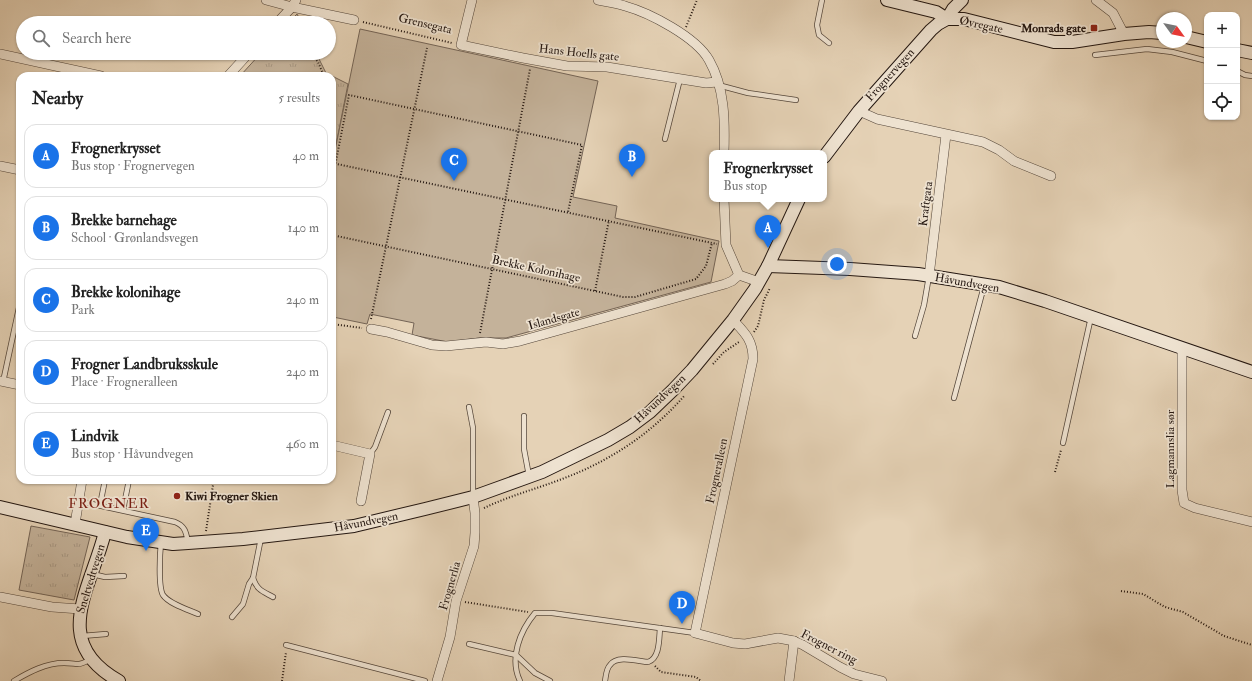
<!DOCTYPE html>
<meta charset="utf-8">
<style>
:root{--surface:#fff;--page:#f2f2f2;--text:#222;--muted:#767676;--line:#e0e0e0;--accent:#1a73e8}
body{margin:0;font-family:"IM FELL Double Pica",serif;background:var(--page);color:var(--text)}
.controls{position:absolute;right:12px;top:12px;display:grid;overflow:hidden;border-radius:8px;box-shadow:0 1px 3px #0004}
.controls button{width:36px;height:36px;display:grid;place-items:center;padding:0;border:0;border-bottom:1px solid var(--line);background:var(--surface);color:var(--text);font:20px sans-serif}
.compass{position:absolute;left:1156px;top:12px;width:36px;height:36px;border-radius:50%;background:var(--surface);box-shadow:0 1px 3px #0004;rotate:123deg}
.you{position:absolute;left:837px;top:264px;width:14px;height:14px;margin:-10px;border:3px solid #fff;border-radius:50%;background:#1a73e8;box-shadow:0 0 0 6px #1a73e833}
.badge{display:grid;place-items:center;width:26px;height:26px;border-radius:50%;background:var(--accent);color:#fff;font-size:13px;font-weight:700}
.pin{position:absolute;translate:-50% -33px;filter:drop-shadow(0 1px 2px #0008)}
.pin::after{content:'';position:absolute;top:21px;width:14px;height:12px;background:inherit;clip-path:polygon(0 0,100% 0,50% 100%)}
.popup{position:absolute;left:709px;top:150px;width:118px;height:52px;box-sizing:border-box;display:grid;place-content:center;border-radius:8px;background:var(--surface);filter:drop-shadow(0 1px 3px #0005);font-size:13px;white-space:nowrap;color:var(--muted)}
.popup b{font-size:15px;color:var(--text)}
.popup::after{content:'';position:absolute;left:50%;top:100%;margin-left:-8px;border:8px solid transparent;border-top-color:var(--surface)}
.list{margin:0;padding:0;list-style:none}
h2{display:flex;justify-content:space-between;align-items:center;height:52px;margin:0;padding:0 16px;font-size:17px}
h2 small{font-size:13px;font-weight:400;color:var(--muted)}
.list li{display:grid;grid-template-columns:26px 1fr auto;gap:12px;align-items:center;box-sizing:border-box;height:64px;margin:0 8px 8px;padding:0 8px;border:1px solid var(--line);border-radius:12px}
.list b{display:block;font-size:15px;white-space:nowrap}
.list p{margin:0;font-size:13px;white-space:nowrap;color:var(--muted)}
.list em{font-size:13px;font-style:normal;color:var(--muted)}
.icon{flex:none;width:22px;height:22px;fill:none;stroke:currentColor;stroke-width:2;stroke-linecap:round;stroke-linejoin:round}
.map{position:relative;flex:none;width:1252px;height:681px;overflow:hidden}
.search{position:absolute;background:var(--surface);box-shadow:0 1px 3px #0004;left:16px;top:16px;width:320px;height:44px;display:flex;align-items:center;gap:10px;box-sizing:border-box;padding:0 14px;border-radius:22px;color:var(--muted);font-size:15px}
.panel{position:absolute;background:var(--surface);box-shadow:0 1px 3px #0004;left:16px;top:72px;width:320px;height:412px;border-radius:12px}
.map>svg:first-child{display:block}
.grass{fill:url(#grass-tufts);stroke:#746456}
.garden{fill:#c4b29a;stroke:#746456}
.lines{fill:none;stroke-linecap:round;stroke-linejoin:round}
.lane-casing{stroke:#54463a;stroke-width:6}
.street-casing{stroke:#54463a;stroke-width:10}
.secondary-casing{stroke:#241711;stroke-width:14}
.path{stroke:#241711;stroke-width:2;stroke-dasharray:1 2;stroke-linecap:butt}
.lane{stroke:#eee2d0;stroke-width:4.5}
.street{stroke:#eee2d0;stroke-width:9}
.secondary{stroke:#eee2d0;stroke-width:12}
.poi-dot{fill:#8f2418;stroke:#eee2d0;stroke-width:1.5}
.labels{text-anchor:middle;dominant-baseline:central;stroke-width:3.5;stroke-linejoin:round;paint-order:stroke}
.street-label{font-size:12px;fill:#241711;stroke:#eee2d0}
.poi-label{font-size:12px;font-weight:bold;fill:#241711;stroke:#eee2d0;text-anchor:end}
.quarter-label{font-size:14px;letter-spacing:1px;fill:#7a1f14;stroke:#eee2d0}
</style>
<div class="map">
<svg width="1252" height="681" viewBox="0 0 1252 681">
<defs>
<pattern id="grass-tufts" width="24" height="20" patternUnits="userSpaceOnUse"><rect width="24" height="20" fill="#c4b29a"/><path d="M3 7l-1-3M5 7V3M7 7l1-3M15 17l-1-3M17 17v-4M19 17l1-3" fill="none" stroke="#a89884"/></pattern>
</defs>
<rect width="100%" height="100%" fill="#e5d2b6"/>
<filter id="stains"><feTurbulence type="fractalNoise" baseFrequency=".005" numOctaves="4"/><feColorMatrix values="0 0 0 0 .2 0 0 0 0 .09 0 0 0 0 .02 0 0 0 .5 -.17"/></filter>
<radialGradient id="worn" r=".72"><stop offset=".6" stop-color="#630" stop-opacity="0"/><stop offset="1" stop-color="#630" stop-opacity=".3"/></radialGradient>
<g class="grass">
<path d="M 297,14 L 302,23 L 288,23 Z"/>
<path d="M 261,53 L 316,53 L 326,73 L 348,84 L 332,165 L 332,76 L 240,76 Z"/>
<path d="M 31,526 L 90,537 L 74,600 L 19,590 Z"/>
</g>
<path class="garden" d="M 360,29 L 598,81 L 573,197 L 617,206 L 615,218 L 719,241 L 711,282 L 506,338 L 479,338 L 448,342 L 412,335 L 414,323 L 370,314 L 367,324 L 333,317 L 332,319 L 332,165 Z"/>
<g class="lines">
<defs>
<g id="lane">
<path d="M 822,0 L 817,25 L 819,35 L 829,43"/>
<path d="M 1095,55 L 1147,49 L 1172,52 L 1207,61"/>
<path d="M 1237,71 L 1245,75 L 1252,76"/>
<path d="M 718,85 L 748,93 L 796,100"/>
<path d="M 665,139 L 680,79"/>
<path d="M 915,336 L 924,305 L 929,276"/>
<path d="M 3,382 L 20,303"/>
<path d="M 954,398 L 984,286"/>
<path d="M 469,407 L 473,428 L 473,497"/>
<path d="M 524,416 L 524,449 L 529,476"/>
<path d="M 1063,443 L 1091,317"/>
<path d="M 370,454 L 375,447 L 388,412"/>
<path d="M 78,501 L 175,522 C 185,526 186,532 188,542"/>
<path d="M 100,505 L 105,480"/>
<path d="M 123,510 L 129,480"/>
<path d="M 161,542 C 160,552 158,587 163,595 C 169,604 189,610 198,614"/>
<path d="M 92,574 L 105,577 L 124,576"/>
<path d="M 253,578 C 257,590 262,591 273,597"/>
<path d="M 232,617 L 243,604 L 249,584 L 253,578 L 261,538"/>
<path d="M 82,636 L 106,634"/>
<path d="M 469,644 L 516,655 L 535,673 L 550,681"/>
<path d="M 286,645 L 425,681"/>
<path d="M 14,681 C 29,672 46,663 64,663 C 78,663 77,667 91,659"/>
<path d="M 520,681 C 509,658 520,631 535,613 L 552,613 L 695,633"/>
<path d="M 605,681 C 606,676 606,669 610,665 C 617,655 637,661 648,662 C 660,658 659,639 660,628"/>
</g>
<g id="street">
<path d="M 266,0 L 292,7 L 354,20"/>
<path d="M 472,0 L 461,45 L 523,58 L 567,66 L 607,67 L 706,83 L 717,82"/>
<path d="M 598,0 C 607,2 616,3 625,6 C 650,13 696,37 709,60 C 725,88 725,121 724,153"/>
<path d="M 1096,0 L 1113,13 L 1124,34"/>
<path d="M 277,23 L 292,7 L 296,0"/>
<path d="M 0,54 L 101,76"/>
<path d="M 228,76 L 249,53"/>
<path d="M 859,111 L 877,119 L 983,142 L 999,150 L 1014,161 L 1051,176"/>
<path d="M 0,166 L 20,170"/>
<path d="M 724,199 L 726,245 L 739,275 L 759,282"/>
<path d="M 929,276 L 946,135"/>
<path d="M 733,320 C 745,333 753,340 753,359 L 695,633 L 733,643 L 745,644 L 778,638 L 794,641 L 803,645 L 840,667 L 854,674 L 882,681"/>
<path d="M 371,329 L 387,332 L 432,345 L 446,346 L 486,342 L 503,344 L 520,341 L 725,284 L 732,281 L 739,275"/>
<path d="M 1182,349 L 1182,490 L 1184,503 L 1195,508 L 1252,522"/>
<path d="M 0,381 L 20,385"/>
<path d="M 332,445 L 370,454 L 361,501"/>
<path d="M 75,524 L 82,480"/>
<path d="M 0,597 L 52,607 L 80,609"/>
<path d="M 437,681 L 450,637 L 456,601 L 474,546 L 475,533 L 475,513 L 473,497"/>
<path d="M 789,681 L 794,641"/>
</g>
<g id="secondary">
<path d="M 887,0 L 936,12 L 947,19 L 964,19 L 1054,42 L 1072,42 L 1124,34 L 1149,32 L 1162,33"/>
<path d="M 1186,37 L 1207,42"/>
<path d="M 1237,50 L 1252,53"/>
<path d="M 824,157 L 859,111 L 931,30 L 938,24 L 947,19 L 953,9 L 962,0"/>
<path d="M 768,266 L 850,269 L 918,274 L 999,287 L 1045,301 L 1252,372"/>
<path d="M 0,507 L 127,537 L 173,544 L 188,543 L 243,539 L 354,526 L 425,509 L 473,497 L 542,472 L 608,440 L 630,427 L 650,412 L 673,390 L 692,370 L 733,320 L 755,289 L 768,266 L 799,199"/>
<path d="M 105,532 C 91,589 49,642 119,681"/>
</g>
</defs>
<use href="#lane" class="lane-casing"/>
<use href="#street" class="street-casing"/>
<use href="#secondary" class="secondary-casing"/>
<g class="path">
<path d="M 294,18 L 295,23"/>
<path d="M 363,22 L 452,43"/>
<path d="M 686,27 L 697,0"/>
<path d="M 311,53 L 318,62 L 324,76"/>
<path d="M 332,163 L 717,244"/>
<path d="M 332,181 L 349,95 L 582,145 L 568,212"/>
<path d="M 332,235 L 623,297 L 635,297 L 696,279 L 706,266 L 712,243"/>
<path d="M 595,291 L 609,220"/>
<path d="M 371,319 L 427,48"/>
<path d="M 332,324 L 362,328"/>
<path d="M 754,332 L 758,326 L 764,300 L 770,288"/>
<path d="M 480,333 L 530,69"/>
<path d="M 713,364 L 724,352 L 739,342"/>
<path d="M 1055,472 L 1061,450"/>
<path d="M 484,508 C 509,496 536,489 562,479 C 610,461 651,434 685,395"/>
<path d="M 206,531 L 213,485 L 210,480"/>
<path d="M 1121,591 L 1143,594 L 1165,607 L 1183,612 L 1224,636 L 1252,645"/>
<path d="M 465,602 L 528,612"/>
<path d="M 655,666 L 661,672 L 696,677 L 701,681"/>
<path d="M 282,681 L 286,652"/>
</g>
<use href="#lane" class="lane"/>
<use href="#street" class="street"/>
<use href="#secondary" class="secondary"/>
</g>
<g class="poi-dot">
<rect x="1090" y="24" width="8" height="8" rx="2"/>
<circle cx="177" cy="496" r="4"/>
</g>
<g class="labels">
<g class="street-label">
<text transform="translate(425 24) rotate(13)">Grensegata</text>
<text transform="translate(981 25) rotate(12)">Øvregate</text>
<text transform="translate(579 53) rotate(6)">Hans Hoells gate</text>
<text transform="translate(890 75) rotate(-48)">Frognervegen</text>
<text transform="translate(926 204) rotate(-83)">Kraftgata</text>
<text transform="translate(536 269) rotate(12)">Brekke Kolonihage</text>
<text transform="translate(967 283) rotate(10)">Håvundvegen</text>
<text transform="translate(554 319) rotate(-16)">Islandsgate</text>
<text transform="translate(660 399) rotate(-43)">Håvundvegen</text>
<text transform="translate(1170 449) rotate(-90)">Lagmannslia sør</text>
<text transform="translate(717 471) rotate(-78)">Frogneralleen</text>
<text transform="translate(366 522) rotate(-11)">Håvundvegen</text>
<text transform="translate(91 579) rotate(-73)">Sneltvedtvegen</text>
<text transform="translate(450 586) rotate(-74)">Frognerlia</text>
<text transform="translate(829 647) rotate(27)">Frogner ring</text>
</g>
<g class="poi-label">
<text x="1086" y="28">Monrads gate</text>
<text x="185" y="496" text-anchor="start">Kiwi Frogner Skien</text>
</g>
<g class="quarter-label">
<text x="109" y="503">FROGNER</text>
</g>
</g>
<rect width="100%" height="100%" filter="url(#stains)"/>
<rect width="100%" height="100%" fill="url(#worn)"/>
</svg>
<div class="controls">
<button>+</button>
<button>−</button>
<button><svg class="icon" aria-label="locate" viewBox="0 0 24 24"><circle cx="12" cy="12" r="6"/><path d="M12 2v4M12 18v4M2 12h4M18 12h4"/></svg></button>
</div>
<svg class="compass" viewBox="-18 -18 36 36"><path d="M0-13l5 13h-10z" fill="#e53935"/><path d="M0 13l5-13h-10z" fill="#767676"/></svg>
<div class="you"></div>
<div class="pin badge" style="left:768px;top:248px">A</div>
<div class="popup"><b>Frognerkrysset</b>Bus stop</div>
<div class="pin badge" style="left:632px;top:177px">B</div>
<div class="pin badge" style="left:454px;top:181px">C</div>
<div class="pin badge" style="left:682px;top:624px">D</div>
<div class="pin badge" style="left:146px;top:551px">E</div>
<div class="search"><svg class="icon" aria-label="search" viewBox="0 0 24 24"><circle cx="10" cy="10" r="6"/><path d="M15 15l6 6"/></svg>Search here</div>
<section class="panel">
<h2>Nearby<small>5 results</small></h2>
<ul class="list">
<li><span class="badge">A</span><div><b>Frognerkrysset</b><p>Bus stop · Frognervegen</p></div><em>40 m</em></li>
<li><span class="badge">B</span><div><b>Brekke barnehage</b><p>School · Grønlandsvegen</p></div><em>140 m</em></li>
<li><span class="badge">C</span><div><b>Brekke kolonihage</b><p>Park</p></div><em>240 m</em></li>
<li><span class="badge">D</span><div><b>Frogner Landbruksskule</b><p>Place · Frogneralleen</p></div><em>240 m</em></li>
<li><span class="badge">E</span><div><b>Lindvik</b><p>Bus stop · Håvundvegen</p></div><em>460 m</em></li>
</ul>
</section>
</div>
